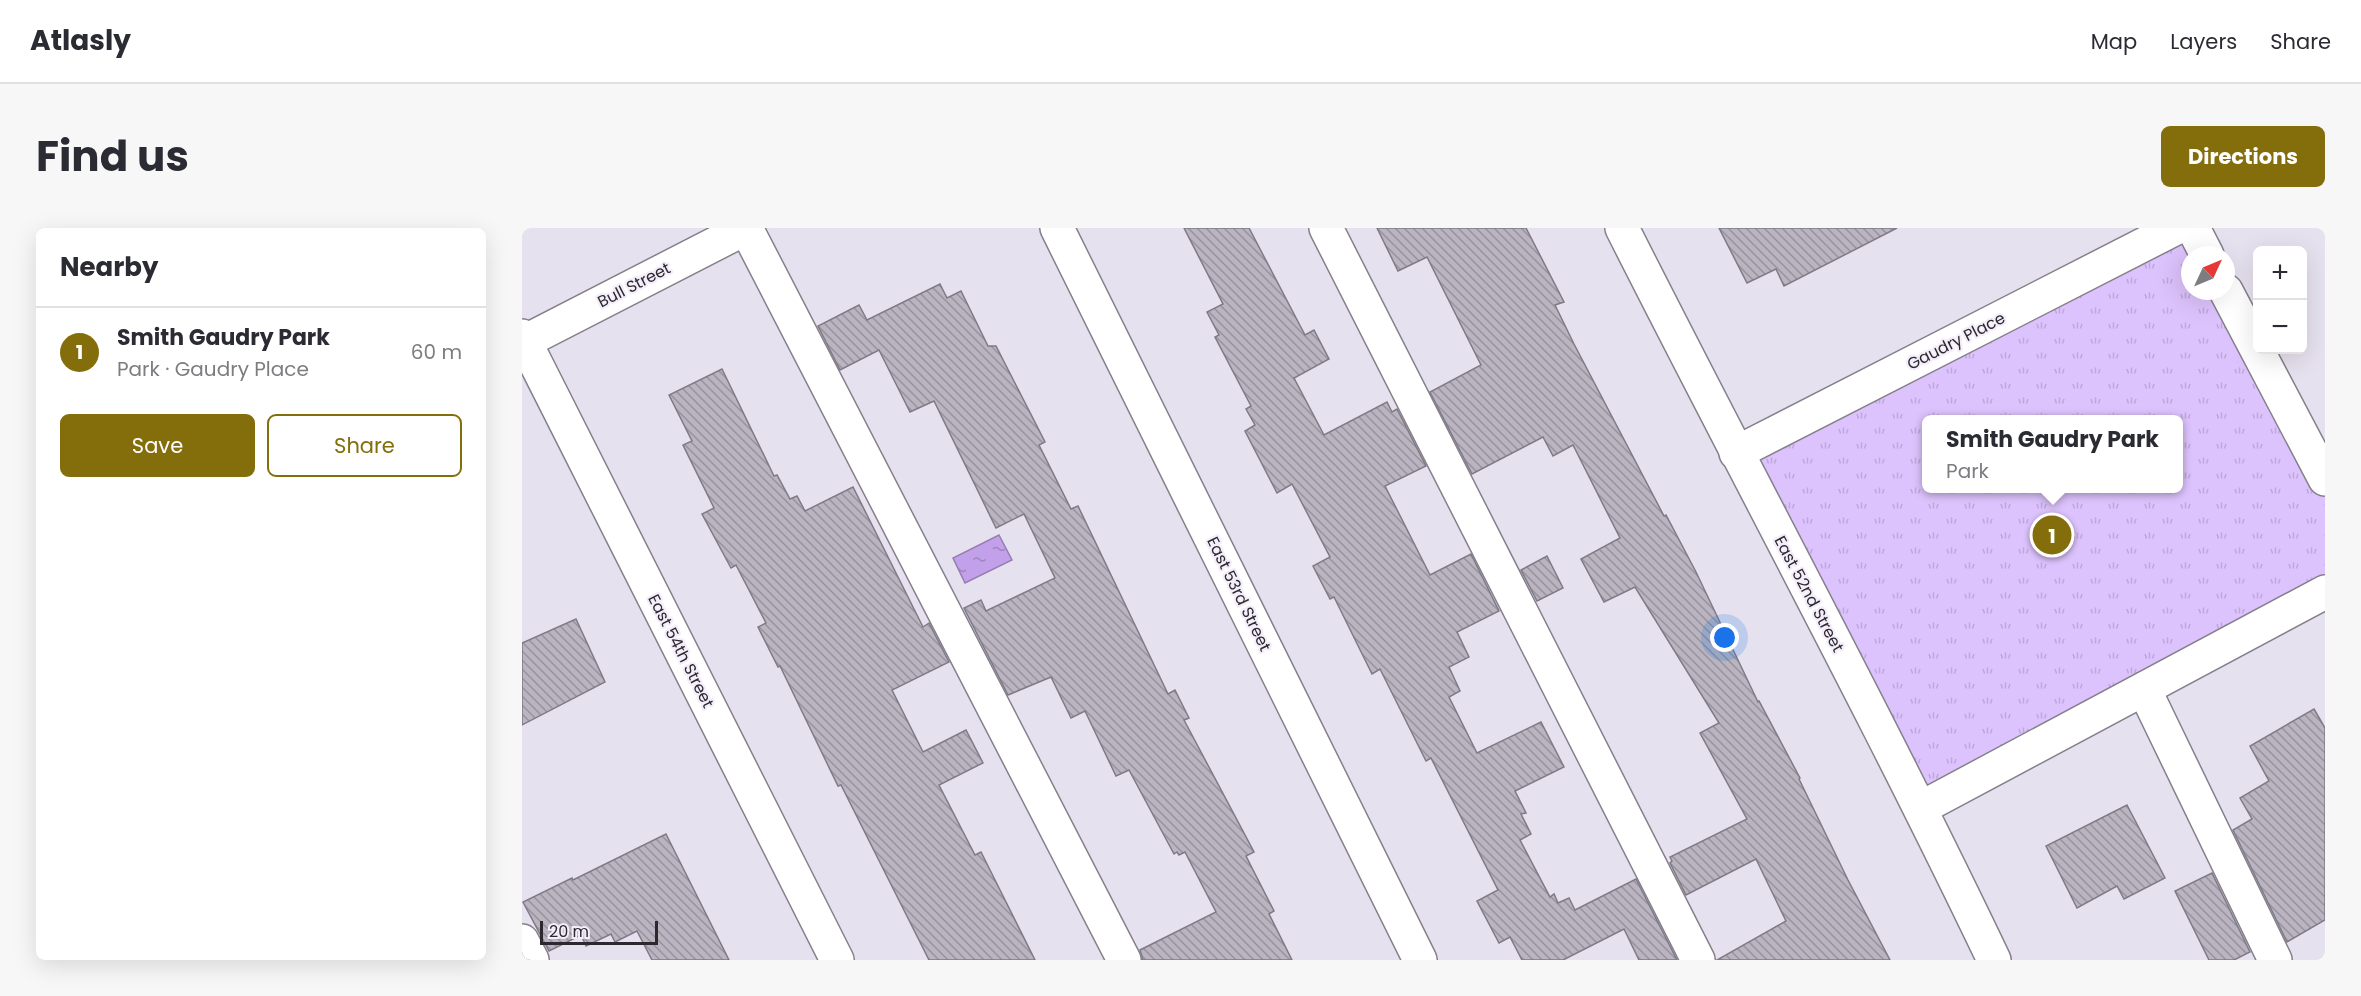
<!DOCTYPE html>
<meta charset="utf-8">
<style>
:root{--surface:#fff;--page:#f7f7f7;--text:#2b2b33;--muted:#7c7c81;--line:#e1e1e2;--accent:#846e0c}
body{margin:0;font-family:Poppins,sans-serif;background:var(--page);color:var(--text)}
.controls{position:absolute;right:18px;top:18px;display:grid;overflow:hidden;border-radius:9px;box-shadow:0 6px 24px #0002}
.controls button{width:54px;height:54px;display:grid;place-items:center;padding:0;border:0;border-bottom:2px solid var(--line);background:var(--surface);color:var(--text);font:30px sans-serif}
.compass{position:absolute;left:1659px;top:18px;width:54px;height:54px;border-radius:50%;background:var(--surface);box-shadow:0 6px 24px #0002;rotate:46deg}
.scale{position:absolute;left:18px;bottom:15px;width:118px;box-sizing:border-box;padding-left:6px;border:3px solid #2b292e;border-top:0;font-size:16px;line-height:21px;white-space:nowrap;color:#2b292e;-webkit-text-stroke:4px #f4eefb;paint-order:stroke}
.you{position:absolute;left:1203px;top:410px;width:21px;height:21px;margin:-15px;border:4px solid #fff;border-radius:50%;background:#1a73e8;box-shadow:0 0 0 9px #1a73e833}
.badge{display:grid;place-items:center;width:39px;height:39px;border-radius:50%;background:var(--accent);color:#fff;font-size:20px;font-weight:700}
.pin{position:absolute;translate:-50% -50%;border:3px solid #fff;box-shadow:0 2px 6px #0006}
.popup{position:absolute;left:1400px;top:187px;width:261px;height:78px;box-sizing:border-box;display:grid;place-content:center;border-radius:9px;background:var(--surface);filter:drop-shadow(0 2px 4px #0005);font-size:20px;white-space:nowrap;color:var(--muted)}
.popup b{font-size:22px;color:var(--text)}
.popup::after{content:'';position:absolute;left:50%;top:100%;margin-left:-12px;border:12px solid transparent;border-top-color:var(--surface)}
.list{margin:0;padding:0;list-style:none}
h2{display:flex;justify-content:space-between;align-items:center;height:78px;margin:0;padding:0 24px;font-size:26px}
h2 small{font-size:20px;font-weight:400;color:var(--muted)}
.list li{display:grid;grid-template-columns:39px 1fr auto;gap:18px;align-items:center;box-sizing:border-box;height:90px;padding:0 24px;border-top:2px solid var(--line)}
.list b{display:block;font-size:22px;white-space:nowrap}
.list p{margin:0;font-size:20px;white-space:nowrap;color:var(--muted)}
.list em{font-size:20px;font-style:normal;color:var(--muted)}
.actions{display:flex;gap:12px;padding:18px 24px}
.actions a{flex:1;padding:14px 0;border:2px solid var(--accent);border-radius:9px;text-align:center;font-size:21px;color:var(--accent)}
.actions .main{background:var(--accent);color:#fff}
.map{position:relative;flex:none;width:1803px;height:732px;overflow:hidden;border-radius:9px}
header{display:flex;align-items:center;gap:36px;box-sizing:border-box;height:84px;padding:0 30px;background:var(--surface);border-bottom:2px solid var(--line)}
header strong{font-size:28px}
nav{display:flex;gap:33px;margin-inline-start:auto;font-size:21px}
.intro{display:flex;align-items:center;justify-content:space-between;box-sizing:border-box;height:144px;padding:0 36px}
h1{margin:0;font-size:42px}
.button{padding:15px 27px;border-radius:9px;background:var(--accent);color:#fff;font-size:21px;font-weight:700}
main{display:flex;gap:36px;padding:0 36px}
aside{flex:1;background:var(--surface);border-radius:9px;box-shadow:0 6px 24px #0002}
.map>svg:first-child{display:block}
.park{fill:url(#park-tufts);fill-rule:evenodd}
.water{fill:url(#water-ripples);stroke:#957db2;stroke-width:1.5}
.building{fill:url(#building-back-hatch);stroke:#7f7a86;stroke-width:1.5}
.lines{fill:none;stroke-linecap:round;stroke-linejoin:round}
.minor-casing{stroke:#85808b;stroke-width:36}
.major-casing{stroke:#85808b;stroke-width:36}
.minor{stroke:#fff;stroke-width:33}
.major{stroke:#fff;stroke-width:33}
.labels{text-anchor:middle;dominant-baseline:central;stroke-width:4.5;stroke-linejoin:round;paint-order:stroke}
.street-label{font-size:16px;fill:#2b292e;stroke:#f4eefb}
</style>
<header>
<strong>Atlasly</strong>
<nav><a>Map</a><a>Layers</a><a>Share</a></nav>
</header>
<div class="intro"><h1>Find us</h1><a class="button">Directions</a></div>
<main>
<aside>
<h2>Nearby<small></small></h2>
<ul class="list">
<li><span class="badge">1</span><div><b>Smith Gaudry Park</b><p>Park · Gaudry Place</p></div><em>60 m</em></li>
</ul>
<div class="actions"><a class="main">Save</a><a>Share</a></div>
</aside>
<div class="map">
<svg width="1803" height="732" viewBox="0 0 1803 732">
<defs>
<pattern id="park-tufts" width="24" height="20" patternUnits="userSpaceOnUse" patternTransform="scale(1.5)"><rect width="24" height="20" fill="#ddc3fd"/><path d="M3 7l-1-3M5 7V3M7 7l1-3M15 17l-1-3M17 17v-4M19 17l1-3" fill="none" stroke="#bea8d9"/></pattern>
<pattern id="water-ripples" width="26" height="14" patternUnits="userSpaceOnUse" patternTransform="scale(1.5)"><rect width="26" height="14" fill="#c2a1ea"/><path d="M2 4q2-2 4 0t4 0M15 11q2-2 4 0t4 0" fill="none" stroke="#9e83be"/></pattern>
<pattern id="building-back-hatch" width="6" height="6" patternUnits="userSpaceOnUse" patternTransform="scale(1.5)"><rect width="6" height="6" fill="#b9b4c0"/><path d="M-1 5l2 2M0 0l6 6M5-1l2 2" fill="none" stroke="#97929c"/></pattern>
</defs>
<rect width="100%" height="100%" fill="#e6e1ee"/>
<path class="park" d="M 1654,0 L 1668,27 L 1668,63 L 1704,63 L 1803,251 L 1803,364 L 1399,580 L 1214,225 ZM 1404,192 L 1656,192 L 1656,260 L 1404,260 Z"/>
<path class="water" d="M 477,307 L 490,332 L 443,355 L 431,330 Z"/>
<g class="building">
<path d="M 662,0 L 727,0 L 783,107 L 792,102 L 807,131 L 772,150 L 802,207 L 865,174 L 870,184 L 875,181 L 904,238 L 863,258 L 908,347 L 949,326 L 977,383 L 935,404 L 947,429 L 927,439 L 938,463 L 927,469 L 955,525 L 1019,494 L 1042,539 L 993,563 L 1004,585 L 999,586 L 1009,606 L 998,612 L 1028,669 L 1032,666 L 1036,675 L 1047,670 L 1053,682 L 1114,651 L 1155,732 L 1117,732 L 1102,701 L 1041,732 L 1000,732 L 988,709 L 977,715 L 955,673 L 976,662 L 909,530 L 904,533 L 858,441 L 850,446 L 812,369 L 808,371 L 791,338 L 808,329 L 770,256 L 755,265 L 723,203 L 733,197 L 724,181 L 729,178 L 693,109 L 697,107 L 685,84 L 701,76 Z"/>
<path d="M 855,0 L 1004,0 L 1042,74 L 1033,77 L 1052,116 L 1142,288 L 1144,287 L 1174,344 L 1236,474 L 1237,473 L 1278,550 L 1277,551 L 1326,652 L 1368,732 L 1195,732 L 1264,693 L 1234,631 L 1164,667 L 1148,635 L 1150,633 L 1148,629 L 1225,591 L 1178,505 L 1197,495 L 1113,359 L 1082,374 L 1059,331 L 1098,310 L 1051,217 L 1031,228 L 1021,209 L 950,246 L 908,164 L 959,137 L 905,29 L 876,43 Z"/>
<path d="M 1197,0 L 1375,0 L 1262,58 L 1254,41 L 1225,55 Z"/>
<path d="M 418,56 L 425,70 L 439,63 L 466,118 L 474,118 L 523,214 L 517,217 L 549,281 L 556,278 L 646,466 L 653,462 L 667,490 L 662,492 L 732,624 L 724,628 L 752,683 L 747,686 L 770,732 L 621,732 L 618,722 L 694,684 L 663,624 L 657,627 L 655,624 L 652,626 L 607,542 L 594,548 L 563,483 L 549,490 L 529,449 L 486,467 L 442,380 L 459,372 L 464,383 L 533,350 L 502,286 L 474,300 L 412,173 L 388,184 L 357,122 L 318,142 L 296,98 L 337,77 L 345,92 Z"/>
<path d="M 200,141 L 252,248 L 255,247 L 268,271 L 275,268 L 283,283 L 331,259 L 401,399 L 407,395 L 427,434 L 370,462 L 401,524 L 444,502 L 461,535 L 417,557 L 453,627 L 459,624 L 513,732 L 407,732 L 319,557 L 316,558 L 258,438 L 256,439 L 236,399 L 244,395 L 214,337 L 209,340 L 180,286 L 192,280 L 161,217 L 170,213 L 147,167 Z"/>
<path d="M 1025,328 L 1041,360 L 1015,373 L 999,342 Z"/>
<path d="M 54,391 L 83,454 L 0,497 L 0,415 Z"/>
<path d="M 1792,481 L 1803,500 L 1803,692 L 1765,714 L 1711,602 L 1730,591 L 1718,570 L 1747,553 L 1728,518 Z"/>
<path d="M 1605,577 L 1643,650 L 1602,671 L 1595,658 L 1555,680 L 1524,618 Z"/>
<path d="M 144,606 L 207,732 L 130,732 L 115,703 L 93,714 L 89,706 L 64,718 L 59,707 L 27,723 L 1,674 L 50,650 L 51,652 Z"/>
<path d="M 1690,645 L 1728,724 L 1712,732 L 1687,732 L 1653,663 Z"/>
</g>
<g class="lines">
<defs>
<g id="minor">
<path d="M 224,0 L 602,732"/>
<path d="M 535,0 L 898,732"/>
<path d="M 804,0 L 1176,732"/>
<path d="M 1671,0 L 1685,27"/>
<path d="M 1704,63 L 1803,251"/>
<path d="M 0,108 L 315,732"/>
<path d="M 0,115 L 224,0"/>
<path d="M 1214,225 L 1654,0"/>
<path d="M 1622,461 L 1753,732"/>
<path d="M 1399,580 L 1803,364"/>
<path d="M 0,713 L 10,732"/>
</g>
<path id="major" d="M 1100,0 C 1223,244 1354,485 1472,732"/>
</defs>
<use href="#minor" class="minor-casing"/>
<use href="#major" class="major-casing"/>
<use href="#minor" class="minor"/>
<use href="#major" class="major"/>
</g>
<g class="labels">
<g class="street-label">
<text transform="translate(112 57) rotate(-27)">Bull Street</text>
<text transform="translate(1434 113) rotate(-27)">Gaudry Place</text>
<text transform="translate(717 366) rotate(64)">East 53rd Street</text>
<text transform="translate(1287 366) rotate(62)">East 52nd Street</text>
<text transform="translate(159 423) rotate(63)">East 54th Street</text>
</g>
</g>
</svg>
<div class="controls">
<button>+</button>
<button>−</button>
</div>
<svg class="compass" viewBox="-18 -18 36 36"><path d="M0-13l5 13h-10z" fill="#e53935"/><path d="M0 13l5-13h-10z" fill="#7c7c81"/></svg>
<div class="scale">20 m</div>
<div class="you"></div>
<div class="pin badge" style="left:1530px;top:307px">1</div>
<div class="popup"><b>Smith Gaudry Park</b>Park</div>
</div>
</main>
